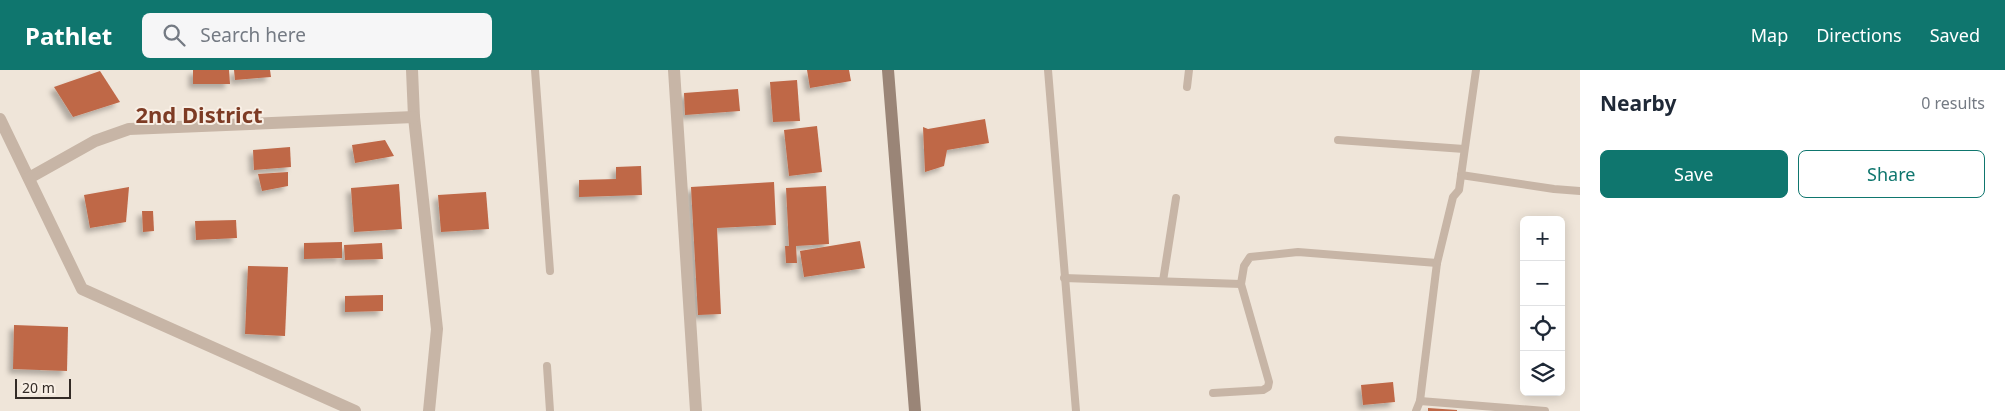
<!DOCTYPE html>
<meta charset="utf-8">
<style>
:root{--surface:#fff;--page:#f6f6f7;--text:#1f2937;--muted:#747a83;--line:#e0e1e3;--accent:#0f766e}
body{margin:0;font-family:"Noto Sans",sans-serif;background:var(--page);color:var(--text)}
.controls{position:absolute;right:15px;bottom:15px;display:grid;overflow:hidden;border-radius:8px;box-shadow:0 2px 12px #0003}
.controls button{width:45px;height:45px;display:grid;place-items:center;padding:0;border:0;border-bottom:1px solid var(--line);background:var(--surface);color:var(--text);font:25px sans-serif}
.scale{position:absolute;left:15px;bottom:12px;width:56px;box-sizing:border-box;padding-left:5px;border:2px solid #332b26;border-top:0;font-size:14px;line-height:18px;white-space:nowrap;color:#332b26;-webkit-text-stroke:4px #f8efe5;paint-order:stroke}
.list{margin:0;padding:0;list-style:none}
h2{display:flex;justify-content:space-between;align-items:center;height:65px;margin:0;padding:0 20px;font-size:21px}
h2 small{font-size:16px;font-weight:400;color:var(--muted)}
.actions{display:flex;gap:10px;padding:15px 20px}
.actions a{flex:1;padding:11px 0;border:1px solid var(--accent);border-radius:8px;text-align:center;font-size:18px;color:var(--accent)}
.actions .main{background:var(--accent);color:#fff}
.icon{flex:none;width:28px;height:28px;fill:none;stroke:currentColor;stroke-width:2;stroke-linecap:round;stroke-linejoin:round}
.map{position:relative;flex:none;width:1580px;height:341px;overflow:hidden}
header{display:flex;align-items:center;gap:30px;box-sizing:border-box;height:70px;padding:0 25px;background:var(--accent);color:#fff}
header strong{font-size:24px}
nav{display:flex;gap:28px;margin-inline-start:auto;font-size:18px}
.search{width:350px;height:45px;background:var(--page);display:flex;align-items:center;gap:12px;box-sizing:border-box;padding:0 18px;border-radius:8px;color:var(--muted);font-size:19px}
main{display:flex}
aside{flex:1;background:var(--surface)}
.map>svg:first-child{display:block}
.building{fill:#bf6747;filter:url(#shadow)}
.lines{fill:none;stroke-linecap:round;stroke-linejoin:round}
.lane{stroke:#c7b5a6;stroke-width:8}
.street{stroke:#c7b5a6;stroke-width:12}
.secondary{stroke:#9a8577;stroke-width:12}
.labels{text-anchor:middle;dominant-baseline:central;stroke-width:4;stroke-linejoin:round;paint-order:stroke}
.district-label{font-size:22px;font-weight:bold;fill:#7d3b24;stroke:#f8efe5}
</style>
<header>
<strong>Pathlet</strong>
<div class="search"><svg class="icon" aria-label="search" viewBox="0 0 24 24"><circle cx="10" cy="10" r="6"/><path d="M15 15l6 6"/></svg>Search here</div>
<nav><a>Map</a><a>Directions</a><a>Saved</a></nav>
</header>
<main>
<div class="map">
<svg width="1580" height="341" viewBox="0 0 1580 341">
<defs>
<filter id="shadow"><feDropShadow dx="-4.5" dy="4.5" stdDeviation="2.5" flood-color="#0004"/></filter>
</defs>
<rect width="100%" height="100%" fill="#efe5d9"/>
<g class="building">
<path d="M 193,0 L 229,0 L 230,14 L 193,14 Z"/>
<path d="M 234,0 L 270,0 L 271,7 L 235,10 Z"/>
<path d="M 807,0 L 849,0 L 851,11 L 810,18 Z"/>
<path d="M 100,1 L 120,32 L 73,47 L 54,17 Z"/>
<path d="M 797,10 L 800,51 L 773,52 L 770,12 Z"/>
<path d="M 738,19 L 740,41 L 685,45 L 684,23 Z"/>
<path d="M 985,49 L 989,73 L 947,80 L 944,96 L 925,102 L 923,57 L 928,59 Z"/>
<path d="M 817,56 L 822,102 L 789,106 L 784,60 Z"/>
<path d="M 385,70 L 394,86 L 355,93 L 352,75 Z"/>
<path d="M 290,77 L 291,97 L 254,100 L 253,80 Z"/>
<path d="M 641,96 L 642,125 L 579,127 L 579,110 L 616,109 L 616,97 Z"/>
<path d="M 288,102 L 288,116 L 262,121 L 258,104 Z"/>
<path d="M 774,112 L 776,155 L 717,158 L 721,244 L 698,245 L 691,117 Z"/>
<path d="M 399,114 L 402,159 L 354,162 L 351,118 Z"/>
<path d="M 826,116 L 829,174 L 796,176 L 797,193 L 786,193 L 785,176 L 789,176 L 786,118 Z"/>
<path d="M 129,117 L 126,152 L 90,158 L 84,125 Z"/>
<path d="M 486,122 L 489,159 L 441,162 L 438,125 Z"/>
<path d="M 142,141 L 153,141 L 154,161 L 143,162 Z"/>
<path d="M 236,150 L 237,168 L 196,170 L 195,151 Z"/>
<path d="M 860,171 L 865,198 L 804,207 L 800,181 Z"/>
<path d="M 342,172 L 342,188 L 304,189 L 304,173 Z"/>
<path d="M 382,173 L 383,189 L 345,190 L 344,175 Z"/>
<path d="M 248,196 L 288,197 L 285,266 L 245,264 Z"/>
<path d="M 383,225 L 383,241 L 345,242 L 345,226 Z"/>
<path d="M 14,255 L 68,257 L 67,301 L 13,299 Z"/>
<path d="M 1393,312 L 1395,332 L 1363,335 L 1361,315 Z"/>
<path d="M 1428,338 L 1457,340 L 1457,341 L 1428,341 Z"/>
</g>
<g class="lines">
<g class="lane">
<path d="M 535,0 L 550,201"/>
<path d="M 1048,0 L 1076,341"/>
<path d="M 1187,17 L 1189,0"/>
<path d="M 1338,70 L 1464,79"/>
<path d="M 1461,105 L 1554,119 L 1580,121"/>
<path d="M 1064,208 L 1241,214"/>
<path d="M 1163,211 L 1176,128"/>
<path d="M 547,296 L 550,341"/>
<path d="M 1213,323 L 1263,320 L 1268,317 L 1269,312 L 1241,214 L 1244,196 L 1250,187 L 1298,182 L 1437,193"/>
<path d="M 1420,331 L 1545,341"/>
<path d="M 1416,341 L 1420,331 L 1423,306 L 1437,193 L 1453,127 L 1459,120 L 1476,0"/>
</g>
<g class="street">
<path d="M 412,0 L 414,47 L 437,259 L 429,341"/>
<path d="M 674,0 L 696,341"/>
<path d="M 0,49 L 82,219 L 355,341"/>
<path d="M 29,108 L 95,71 L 129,59 L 414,47"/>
</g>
<path class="secondary" d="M 888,0 L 915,341"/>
</g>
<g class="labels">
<g class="district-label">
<text x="199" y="44">2nd District</text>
</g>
</g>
</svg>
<div class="controls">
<button>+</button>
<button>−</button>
<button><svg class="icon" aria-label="locate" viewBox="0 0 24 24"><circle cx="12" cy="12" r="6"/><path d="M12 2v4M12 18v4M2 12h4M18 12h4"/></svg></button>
<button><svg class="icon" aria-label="layers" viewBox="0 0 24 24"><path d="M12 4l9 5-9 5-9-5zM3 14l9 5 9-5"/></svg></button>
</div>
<div class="scale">20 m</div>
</div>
<aside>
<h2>Nearby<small>0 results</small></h2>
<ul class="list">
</ul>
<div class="actions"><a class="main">Save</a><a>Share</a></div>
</aside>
</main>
